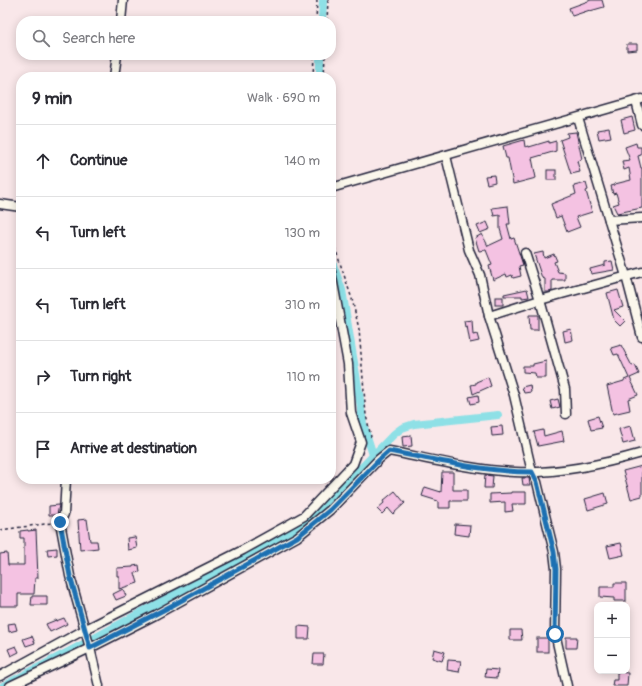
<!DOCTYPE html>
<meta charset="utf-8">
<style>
:root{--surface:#fff;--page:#f2f2f3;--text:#2b2b33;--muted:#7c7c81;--line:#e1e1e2}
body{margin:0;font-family:Pangolin,sans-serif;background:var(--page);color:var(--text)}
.controls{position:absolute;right:12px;bottom:12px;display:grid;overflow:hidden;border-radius:8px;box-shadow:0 2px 10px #0003}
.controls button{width:36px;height:36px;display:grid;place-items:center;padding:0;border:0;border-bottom:1px solid var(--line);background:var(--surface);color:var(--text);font:20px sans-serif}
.stop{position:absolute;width:12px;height:12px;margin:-9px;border:3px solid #1f6fb2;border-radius:50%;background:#fff}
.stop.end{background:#1f6fb2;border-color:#fff;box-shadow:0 1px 4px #0008}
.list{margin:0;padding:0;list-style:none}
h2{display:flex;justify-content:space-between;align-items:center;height:52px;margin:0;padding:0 16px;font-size:17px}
h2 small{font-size:13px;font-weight:400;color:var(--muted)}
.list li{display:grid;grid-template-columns:26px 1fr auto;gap:12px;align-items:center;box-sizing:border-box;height:72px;padding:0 16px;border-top:1px solid var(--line)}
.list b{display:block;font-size:15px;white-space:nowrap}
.list em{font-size:13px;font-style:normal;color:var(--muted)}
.icon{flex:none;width:22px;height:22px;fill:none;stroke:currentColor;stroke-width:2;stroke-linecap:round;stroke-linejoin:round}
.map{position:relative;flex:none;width:642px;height:686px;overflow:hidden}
.search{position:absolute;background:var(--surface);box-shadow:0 2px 10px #0003;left:16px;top:16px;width:320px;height:44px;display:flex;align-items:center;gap:10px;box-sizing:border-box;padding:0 14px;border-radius:16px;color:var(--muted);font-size:15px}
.panel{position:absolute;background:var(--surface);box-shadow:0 2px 10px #0003;left:16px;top:72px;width:320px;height:412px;border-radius:16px}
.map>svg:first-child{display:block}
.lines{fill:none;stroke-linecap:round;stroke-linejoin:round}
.canal{stroke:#8ee0e6;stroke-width:8}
.building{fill:#f4c2e2;stroke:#22223b}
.street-casing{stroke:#22223b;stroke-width:11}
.path{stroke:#22223b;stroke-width:1.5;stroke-dasharray:3 3;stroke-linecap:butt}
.street{stroke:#fbf7ec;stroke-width:8}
.route{stroke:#1f6fb2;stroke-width:5}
</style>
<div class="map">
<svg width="642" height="686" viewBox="0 0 642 686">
<rect width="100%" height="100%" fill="#f9e7e9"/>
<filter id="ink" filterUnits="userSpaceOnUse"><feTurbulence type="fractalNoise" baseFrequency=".025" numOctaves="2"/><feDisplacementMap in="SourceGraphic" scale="8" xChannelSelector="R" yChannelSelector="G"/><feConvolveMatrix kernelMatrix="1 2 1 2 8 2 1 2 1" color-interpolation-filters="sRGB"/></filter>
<g filter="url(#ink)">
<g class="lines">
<g class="canal">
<path d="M 322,21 L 323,0"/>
<path d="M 320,77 L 320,55"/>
<path d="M 331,259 L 342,290 L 359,393 L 363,424 L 373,455"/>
<path d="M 3,686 L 89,641 L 312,519 L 394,434 L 402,428 L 414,424 L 498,415"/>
</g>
</g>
<g class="building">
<path d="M 591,0 L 602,0 L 604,7 L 590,11 L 590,10 L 572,16 L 569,8 Z"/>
<path d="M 627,44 L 637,44 L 637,50 L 627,51 Z"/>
<path d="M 632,117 L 635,130 L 624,133 L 621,120 Z"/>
<path d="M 609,128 L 611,137 L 599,139 L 597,130 Z"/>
<path d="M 576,132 L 582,159 L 577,161 L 580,172 L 571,174 L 560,140 L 568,137 L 567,133 Z"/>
<path d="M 524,140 L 525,147 L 529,146 L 529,147 L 549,141 L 549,143 L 556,141 L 556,151 L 532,158 L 536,178 L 513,184 L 508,158 L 506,158 L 503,146 Z"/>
<path d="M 636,143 L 637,147 L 641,147 L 641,155 L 638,156 L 641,168 L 642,168 L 642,208 L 617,213 L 613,205 L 619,203 L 616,193 L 613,194 L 611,186 L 615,185 L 615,184 L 631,180 L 629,168 L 624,170 L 622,161 L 630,160 L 625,147 Z"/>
<rect x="547" y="170" width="9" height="10"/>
<path d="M 494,175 L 495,182 L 487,184 L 485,176 Z"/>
<path d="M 586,183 L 588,190 L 586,191 L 592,212 L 576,217 L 580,227 L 567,232 L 561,216 L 556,218 L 551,204 L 576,194 L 574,186 Z"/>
<path d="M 508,206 L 510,224 L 507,224 L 511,239 L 514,238 L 523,265 L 519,266 L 521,276 L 513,278 L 512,275 L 507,277 L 506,274 L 493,280 L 489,266 L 492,265 L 486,250 L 479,251 L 475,238 L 482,234 L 488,246 L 503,239 L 500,229 L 500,215 L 494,216 L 492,208 Z"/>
<path d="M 487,222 L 490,229 L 480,233 L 477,226 Z"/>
<path d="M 543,252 L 544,258 L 554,254 L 557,261 L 554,262 L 558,272 L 565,273 L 565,280 L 552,280 L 552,291 L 549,292 L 545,292 L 545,279 L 542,278 L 534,254 Z"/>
<path d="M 612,261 L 614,270 L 591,274 L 590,269 L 605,265 L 605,262 Z"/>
<path d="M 527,289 L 529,297 L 522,298 L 522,296 L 504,296 L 504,294 Z"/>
<path d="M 618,290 L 623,307 L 614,310 L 625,321 L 620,326 L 614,320 L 607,293 Z"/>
<rect x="495" y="297" width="8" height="8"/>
<path d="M 529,315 L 538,315 L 538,330 L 530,330 Z"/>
<path d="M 472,320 L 473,335 L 477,334 L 479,341 L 470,343 L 467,326 L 465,327 L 464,321 Z"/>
<path d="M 571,329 L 573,340 L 565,342 L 563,331 Z"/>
<path d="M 621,345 L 632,366 L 635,365 L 639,374 L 630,378 L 638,395 L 628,399 L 630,410 L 613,414 L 607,386 L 624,381 L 624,380 L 629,378 L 618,354 L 614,355 L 611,348 Z"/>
<path d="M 546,361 L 546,378 L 536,378 L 535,373 L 523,372 L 523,366 L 533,366 L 533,364 Z"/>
<path d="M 488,377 L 491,386 L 473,394 L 471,385 L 476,384 L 476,382 Z"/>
<path d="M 530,385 L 531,392 L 524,393 L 522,387 Z"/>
<path d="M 478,395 L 479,402 L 471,404 L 469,397 Z"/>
<path d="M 558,399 L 560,407 L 552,409 L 550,401 Z"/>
<path d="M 598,416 L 602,428 L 591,430 L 588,419 Z"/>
<path d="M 502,426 L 503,435 L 492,436 L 491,427 Z"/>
<path d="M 631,426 L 635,441 L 623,444 L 619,429 Z"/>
<path d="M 543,430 L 544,436 L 562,431 L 564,441 L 538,446 L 534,432 Z"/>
<path d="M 411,436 L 412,446 L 403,447 L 402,437 Z"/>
<path d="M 642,466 L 642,496 L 631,499 L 623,471 Z"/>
<path d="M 442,472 L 453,472 L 453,490 L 467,490 L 467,501 L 450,501 L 450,508 L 438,508 L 438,501 L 422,496 L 425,487 L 441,492 Z"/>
<path d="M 485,475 L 493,476 L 492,488 L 484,488 Z"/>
<path d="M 522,478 L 529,478 L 530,485 L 523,485 Z"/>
<path d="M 395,491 L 405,503 L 393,514 L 388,508 L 382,514 L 377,509 L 384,503 L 383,501 Z"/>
<path d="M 511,492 L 526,492 L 526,504 L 512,504 L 513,511 L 505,512 L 505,502 L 490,503 L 490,494 L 511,493 Z"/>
<path d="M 605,493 L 608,504 L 588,510 L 585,499 Z"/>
<path d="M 59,505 L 57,515 L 49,515 L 49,506 Z"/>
<path d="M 87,519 L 90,541 L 97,541 L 98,548 L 80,550 L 78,520 Z"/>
<path d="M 455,524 L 470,525 L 469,536 L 454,534 Z"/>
<path d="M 28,530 L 28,531 L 36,530 L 38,578 L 35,578 L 34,594 L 18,594 L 18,606 L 0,606 L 0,554 L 7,553 L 8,565 L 24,565 L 24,538 L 20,538 L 20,531 Z"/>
<path d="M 135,537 L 137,548 L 128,550 L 127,538 Z"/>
<path d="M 621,543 L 624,555 L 610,558 L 607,546 Z"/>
<path d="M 57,548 L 57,555 L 48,556 L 47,549 Z"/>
<path d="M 139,565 L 140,572 L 135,573 L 138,583 L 119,589 L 119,576 L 117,576 L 117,568 L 133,567 L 133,566 Z"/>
<path d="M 614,583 L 626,583 L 626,601 L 614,601 L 614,598 L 600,597 L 600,587 L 614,587 Z"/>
<path d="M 123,589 L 126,596 L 116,600 L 113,594 Z"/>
<path d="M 32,596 L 47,596 L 47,605 L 31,605 Z"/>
<path d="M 64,618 L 67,624 L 50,632 L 46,624 L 56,620 L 56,621 Z"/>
<path d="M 15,623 L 17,630 L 9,632 L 8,624 Z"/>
<path d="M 298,626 L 310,627 L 309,639 L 298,639 Z"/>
<path d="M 510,630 L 521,630 L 522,640 L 510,640 Z"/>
<path d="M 32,636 L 35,643 L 26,646 L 23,639 Z"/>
<path d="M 566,637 L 577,637 L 576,648 L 566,648 Z"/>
<rect x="537" y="638" width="11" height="14"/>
<path d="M 16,646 L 19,652 L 11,656 L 8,649 Z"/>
<path d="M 434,649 L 445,652 L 442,661 L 432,658 Z"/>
<path d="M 314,654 L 324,654 L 323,664 L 313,664 Z"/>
<path d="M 448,660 L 461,661 L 459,672 L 447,670 Z"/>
<path d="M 486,669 L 498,670 L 497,678 L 485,677 Z"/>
<path d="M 617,672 L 628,673 L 627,686 L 612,686 L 613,680 L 617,680 Z"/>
</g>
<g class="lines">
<defs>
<g id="street">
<path d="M 121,21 L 123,0"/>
<path d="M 114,77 L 117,55"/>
<path d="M 636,101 L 642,125"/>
<path d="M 578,118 L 626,276 L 642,337"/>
<path d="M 446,156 L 469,250 L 480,275 L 489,316 L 514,395 L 532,472 L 537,482 L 554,552 L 556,569 L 555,633 L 567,686"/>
<path d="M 331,188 L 642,99"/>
<path d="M 0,204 L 21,207"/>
<path d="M 609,220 L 642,218"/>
<path d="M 525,253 L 540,300 L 565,389 L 566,414"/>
<path d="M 489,316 L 540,300 L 642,272"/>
<path d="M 66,479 L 64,514 L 60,522 L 70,576 L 90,648 L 99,686"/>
<path d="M 0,676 L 84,630 L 243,550 L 304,516 L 353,464 L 361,442 L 351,413 L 348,364 L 331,272"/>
<path d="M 10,686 L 90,648 L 155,615 L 297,537 L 330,510 L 379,459 L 389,451 C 430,459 473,470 515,472 C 555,474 604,464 642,453"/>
</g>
</defs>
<use href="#street" class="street-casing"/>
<g class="path">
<path d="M 316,21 L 317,0"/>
<path d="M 327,21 L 328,0"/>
<path d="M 313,77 L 314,55"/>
<path d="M 324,77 L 325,55"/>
<path d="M 331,236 L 352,299 L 359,329 L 366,415 L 371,437"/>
<path d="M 0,530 L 52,523"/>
</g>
<use href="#street" class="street"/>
</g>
</g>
<g class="lines" filter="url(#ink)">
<path class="route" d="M 60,522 L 70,576 L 90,648 L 173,605 L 297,537 L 330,510 L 379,460 L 389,451 C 436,460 484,472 532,472 L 537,482 L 554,552 L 556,569 L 555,634"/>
</g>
</svg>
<div class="controls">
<button>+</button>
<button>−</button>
</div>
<div class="stop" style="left:555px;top:634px"></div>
<div class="stop end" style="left:60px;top:522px"></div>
<div class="search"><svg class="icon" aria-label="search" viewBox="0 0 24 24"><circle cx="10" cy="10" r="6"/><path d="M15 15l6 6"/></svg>Search here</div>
<section class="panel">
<h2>9 min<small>Walk · 690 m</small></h2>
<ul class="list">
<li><svg class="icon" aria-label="ahead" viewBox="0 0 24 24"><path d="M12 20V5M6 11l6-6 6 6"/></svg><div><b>Continue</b></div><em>140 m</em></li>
<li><svg class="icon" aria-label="left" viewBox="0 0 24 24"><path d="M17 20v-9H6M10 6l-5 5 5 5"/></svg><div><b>Turn left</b></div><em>130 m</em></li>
<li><svg class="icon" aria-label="left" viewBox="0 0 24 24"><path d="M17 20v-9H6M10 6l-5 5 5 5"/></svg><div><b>Turn left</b></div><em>310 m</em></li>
<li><svg class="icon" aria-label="right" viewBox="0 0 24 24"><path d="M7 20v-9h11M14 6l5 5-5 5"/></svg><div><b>Turn right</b></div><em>110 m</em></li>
<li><svg class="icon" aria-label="arrive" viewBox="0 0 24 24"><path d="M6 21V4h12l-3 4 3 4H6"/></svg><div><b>Arrive at destination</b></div></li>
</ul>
</section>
</div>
